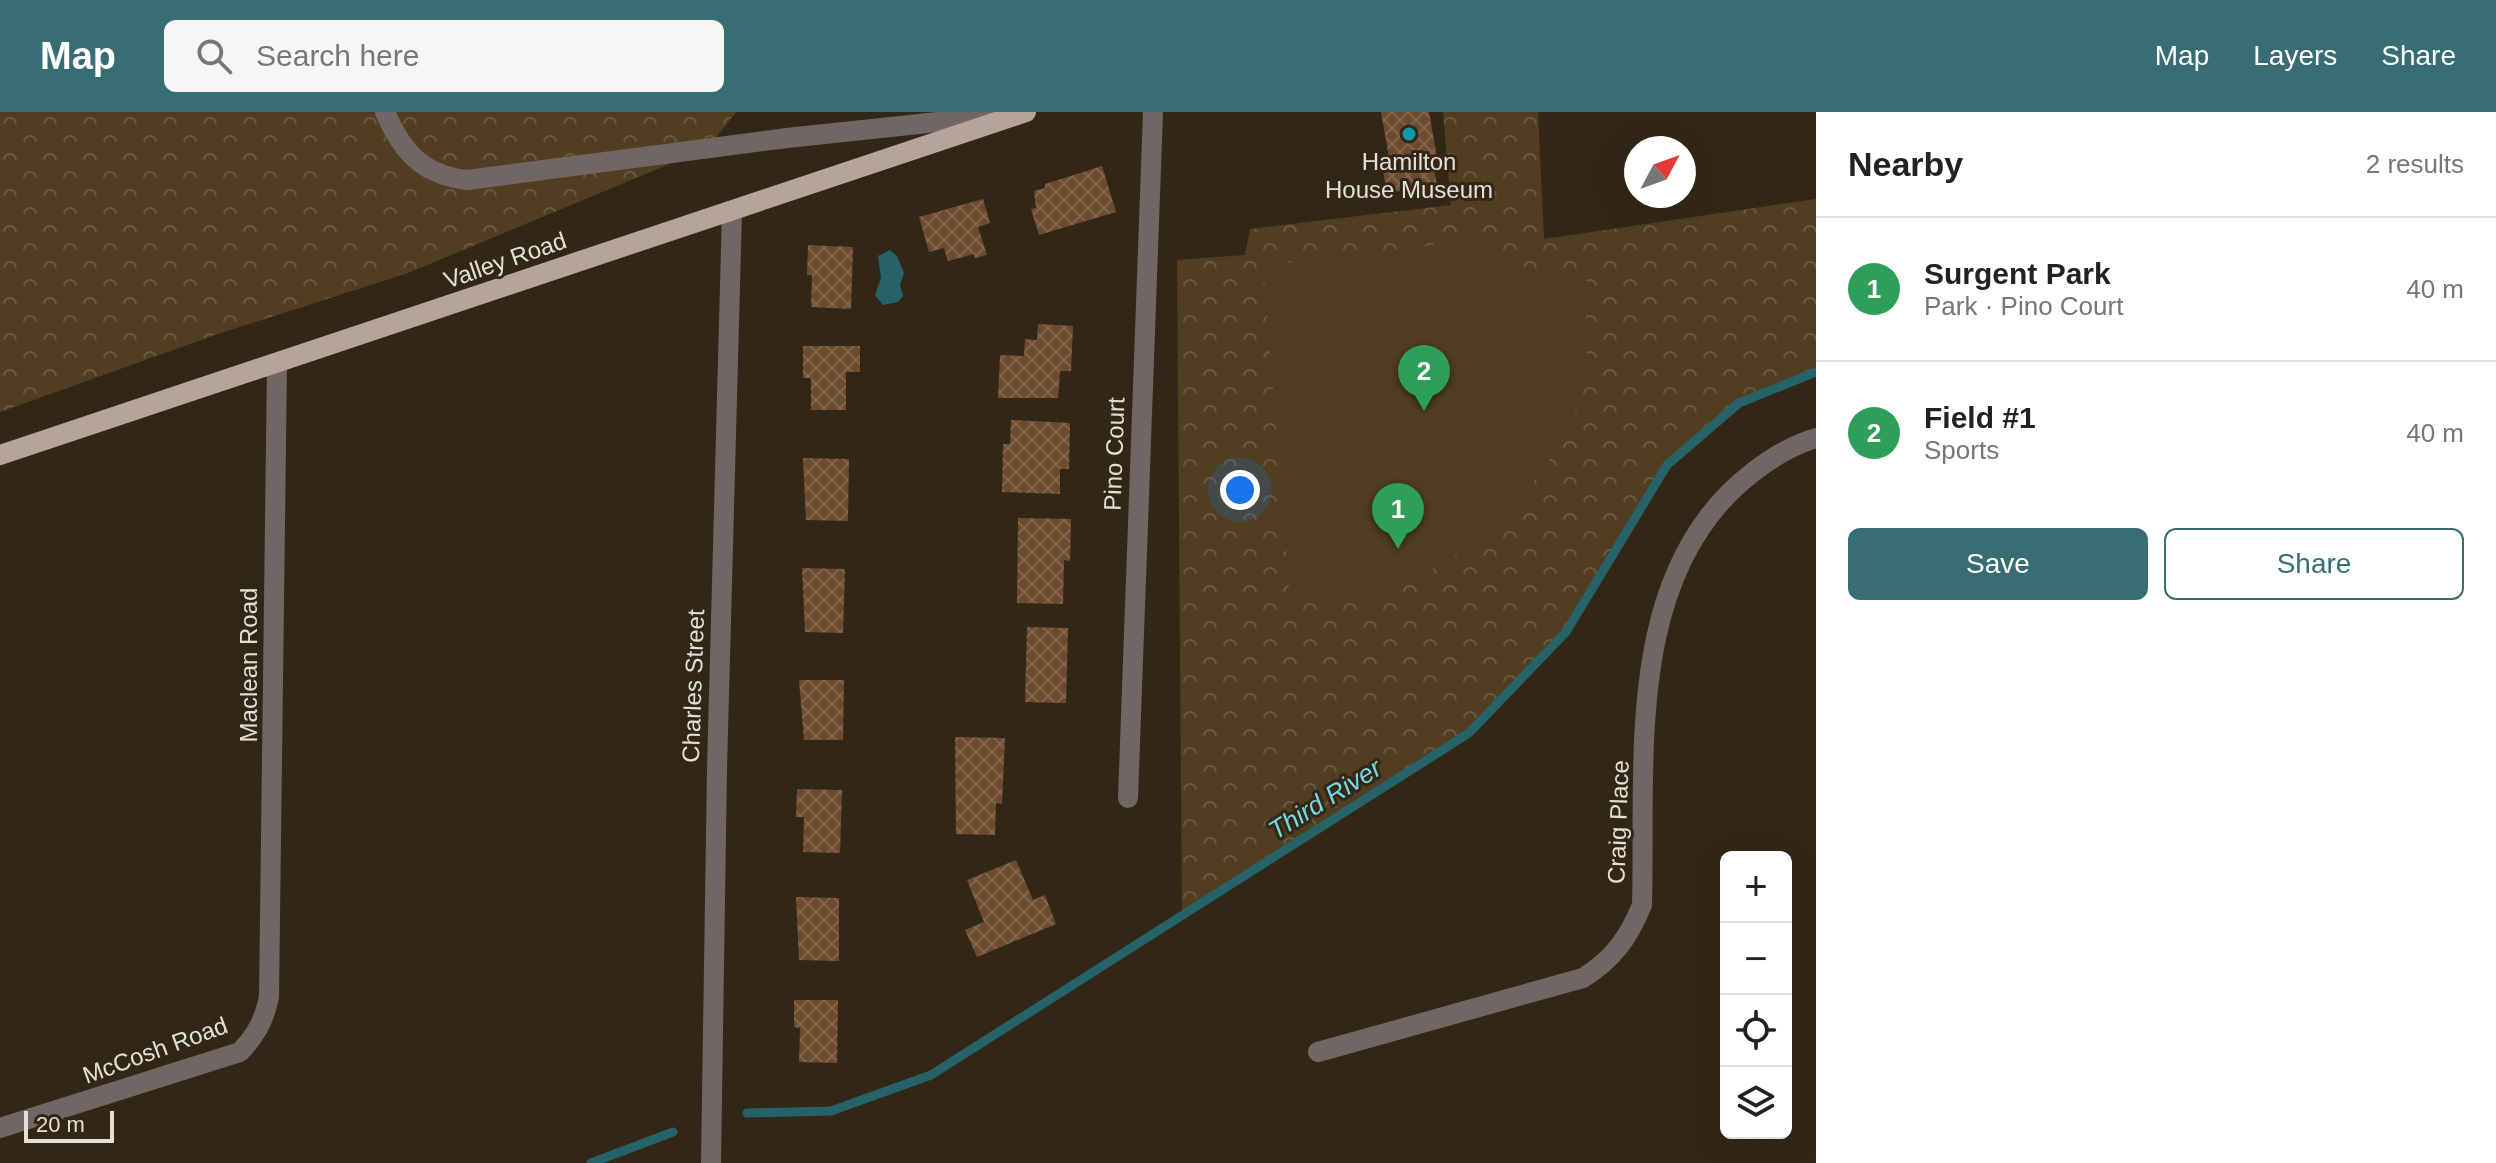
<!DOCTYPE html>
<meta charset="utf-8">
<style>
:root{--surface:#fff;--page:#f6f6f6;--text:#222;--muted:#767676;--line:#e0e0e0;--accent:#386e73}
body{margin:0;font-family:Arial,sans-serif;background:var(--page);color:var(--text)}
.controls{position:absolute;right:24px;bottom:24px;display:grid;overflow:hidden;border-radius:12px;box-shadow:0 8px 32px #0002}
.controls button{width:72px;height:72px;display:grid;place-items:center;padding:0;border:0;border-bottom:2px solid var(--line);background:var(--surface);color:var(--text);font:40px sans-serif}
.compass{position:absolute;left:1624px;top:24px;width:72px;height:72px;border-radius:50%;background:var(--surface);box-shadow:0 8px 32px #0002;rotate:49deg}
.scale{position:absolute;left:24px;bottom:20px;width:90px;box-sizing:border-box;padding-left:8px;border:4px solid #e6dfd5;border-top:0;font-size:22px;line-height:28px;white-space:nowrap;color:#e6dfd5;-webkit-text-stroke:6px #322717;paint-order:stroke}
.you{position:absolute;left:1240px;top:378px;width:28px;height:28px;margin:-20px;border:6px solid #fff;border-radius:50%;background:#1a73e8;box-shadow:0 0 0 12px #1a73e833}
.badge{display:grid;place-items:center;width:52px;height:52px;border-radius:50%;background:var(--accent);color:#fff;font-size:26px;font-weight:700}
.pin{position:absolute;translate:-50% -66px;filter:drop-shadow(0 2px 4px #0008)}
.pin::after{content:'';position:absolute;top:42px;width:28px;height:24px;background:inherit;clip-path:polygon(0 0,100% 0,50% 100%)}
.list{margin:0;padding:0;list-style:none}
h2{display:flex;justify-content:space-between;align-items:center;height:104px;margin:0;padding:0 32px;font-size:34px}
h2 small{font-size:26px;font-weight:400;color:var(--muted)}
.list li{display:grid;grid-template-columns:52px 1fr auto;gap:24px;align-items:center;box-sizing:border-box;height:144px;padding:0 32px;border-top:2px solid var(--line)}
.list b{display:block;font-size:30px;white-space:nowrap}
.list p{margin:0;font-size:26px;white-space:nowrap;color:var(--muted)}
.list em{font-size:26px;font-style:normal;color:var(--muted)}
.actions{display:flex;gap:16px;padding:24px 32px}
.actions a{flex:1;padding:18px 0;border:2px solid var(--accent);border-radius:12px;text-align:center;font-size:28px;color:var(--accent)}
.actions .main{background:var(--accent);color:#fff}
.icon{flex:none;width:44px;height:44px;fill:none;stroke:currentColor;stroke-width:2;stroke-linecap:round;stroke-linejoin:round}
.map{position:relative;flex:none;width:1816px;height:1051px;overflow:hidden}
header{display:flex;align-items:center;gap:48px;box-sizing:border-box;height:112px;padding:0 40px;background:var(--accent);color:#fff}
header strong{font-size:38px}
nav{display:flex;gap:44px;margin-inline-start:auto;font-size:28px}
.search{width:560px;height:72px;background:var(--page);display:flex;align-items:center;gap:20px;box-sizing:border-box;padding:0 28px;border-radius:12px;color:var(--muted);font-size:30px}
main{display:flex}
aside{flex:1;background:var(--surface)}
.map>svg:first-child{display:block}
.forest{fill:url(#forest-crowns)}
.pitch{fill:#513e21}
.water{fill:#266369}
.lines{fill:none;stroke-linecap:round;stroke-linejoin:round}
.stream{stroke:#266369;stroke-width:9}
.building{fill:url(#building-cross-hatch)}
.minor{stroke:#716663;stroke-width:20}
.major{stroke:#b8a39c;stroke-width:20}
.culture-dot{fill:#0f9aa8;stroke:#322717;stroke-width:3}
.labels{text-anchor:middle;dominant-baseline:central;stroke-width:6;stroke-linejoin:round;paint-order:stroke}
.poi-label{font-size:24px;fill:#e6dfd5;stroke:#322717}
.street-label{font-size:24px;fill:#e6dfd5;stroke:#322717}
.water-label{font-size:26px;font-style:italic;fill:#78d9e4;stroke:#322717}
</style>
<header>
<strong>Map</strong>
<div class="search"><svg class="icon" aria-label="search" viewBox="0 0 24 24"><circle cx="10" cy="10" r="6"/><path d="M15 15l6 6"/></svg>Search here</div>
<nav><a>Map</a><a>Layers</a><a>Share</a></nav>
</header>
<main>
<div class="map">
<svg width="1816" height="1051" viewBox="0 0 1816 1051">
<defs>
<pattern id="forest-crowns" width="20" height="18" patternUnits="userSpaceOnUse" patternTransform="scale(2)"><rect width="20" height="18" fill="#513e21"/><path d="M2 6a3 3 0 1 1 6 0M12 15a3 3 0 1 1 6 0" fill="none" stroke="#6a5940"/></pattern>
<pattern id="building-cross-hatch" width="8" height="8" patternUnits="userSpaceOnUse" patternTransform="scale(2)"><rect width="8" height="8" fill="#6d4b2f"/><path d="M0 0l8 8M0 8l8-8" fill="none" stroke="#82644c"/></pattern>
</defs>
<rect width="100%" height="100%" fill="#322717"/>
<g class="forest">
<path d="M 0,0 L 736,0 L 708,36 L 408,161 L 215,223 L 0,300 Z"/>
<path d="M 1443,0 L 1538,0 L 1544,127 L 1816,87 L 1816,260 L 1739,291 L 1667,353 L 1566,520 L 1469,621 L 1182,804 L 1177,148 L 1245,143 L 1250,117 L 1451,93 Z"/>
</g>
<path class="pitch" d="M 1477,128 L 1494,148 L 1587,169 C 1582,208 1592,238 1582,278 C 1560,363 1468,451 1387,478 C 1355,489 1323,488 1290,485 L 1263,153 Z"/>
<path class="water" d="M 890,138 L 897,144 L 904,161 L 900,173 L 903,184 L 898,190 L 883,193 L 875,183 L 881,166 L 878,144 Z"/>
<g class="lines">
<g class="stream">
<path d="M 747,1001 L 831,999 L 931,963 L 1469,621 L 1566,520 L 1667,353 L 1739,291 L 1816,260"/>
<path d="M 591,1051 L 673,1020"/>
</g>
</g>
<g class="building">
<path d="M 1381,0 L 1429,0 L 1437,45 L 1432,46 L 1437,73 L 1387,81 L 1381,48 L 1389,46 Z"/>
<path d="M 1102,54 L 1116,100 L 1039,123 L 1031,97 L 1036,96 L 1034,79 L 1045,76 L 1045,72 Z"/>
<path d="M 983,87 L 990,111 L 978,115 L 987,143 L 975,146 L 974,142 L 948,149 L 944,136 L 929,140 L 919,105 Z"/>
<path d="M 808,133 L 853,135 L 851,197 L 811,195 L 812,163 L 807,163 Z"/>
<path d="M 1038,212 L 1073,214 L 1071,259 L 1060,259 L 1058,286 L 998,286 L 1000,243 L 1024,244 L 1025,227 L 1037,228 Z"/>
<path d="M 803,234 L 860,234 L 860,260 L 846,260 L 846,298 L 811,298 L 811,266 L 803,266 Z"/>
<path d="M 1011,308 L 1070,311 L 1069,357 L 1060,357 L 1060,382 L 1002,380 L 1003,332 L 1010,332 Z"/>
<path d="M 803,346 L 849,347 L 848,409 L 806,408 Z"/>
<path d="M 1018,406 L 1071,407 L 1070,449 L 1064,448 L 1063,492 L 1017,491 Z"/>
<path d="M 802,456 L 845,457 L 843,521 L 805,520 Z"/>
<path d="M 1027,515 L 1068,516 L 1066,591 L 1025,590 Z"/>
<path d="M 799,568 L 844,568 L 843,628 L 804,628 Z"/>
<path d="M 955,625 L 1005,626 L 1002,692 L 996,691 L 995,723 L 956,722 Z"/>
<path d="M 797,677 L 842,678 L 840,741 L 803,740 L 804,705 L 796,705 Z"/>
<path d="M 1016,748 L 1033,788 L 1045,783 L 1056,812 L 977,845 L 965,818 L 984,810 L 967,768 Z"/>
<path d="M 796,785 L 839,786 L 839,849 L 799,848 Z"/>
<path d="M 794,888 L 838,888 L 837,951 L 799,950 L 800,916 L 794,915 Z"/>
</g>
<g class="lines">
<g class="minor">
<path d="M 385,0 C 402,40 423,63 467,68 L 787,26 L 1003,3"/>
<path d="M 1128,686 L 1153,0"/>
<path d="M 1318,940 L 1583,866 C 1613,847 1628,827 1642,793 C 1646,649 1623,460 1752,361 C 1771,346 1792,333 1816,326"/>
<path d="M 0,1016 L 240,940 C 256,923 264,909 269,885 L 277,252"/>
<path d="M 711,1051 L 717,657 L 732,99"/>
</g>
<path class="major" d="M 0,343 L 1026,0"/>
</g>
<circle class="culture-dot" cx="1409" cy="22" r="8"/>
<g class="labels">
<g class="poi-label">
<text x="1409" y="49">Hamilton<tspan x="1409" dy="28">House Museum</tspan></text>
</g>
<g class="street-label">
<text transform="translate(505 148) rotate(-19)">Valley Road</text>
<text transform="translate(1114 342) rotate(-88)">Pino Court</text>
<text transform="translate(248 553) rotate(-90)">Maclean Road</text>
<text transform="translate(693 574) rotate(-88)">Charles Street</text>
<text transform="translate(1618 710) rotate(-88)">Craig Place</text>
<text transform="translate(155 938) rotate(-20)">McCosh Road</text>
</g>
<g class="water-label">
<text transform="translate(1325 687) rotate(-32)">Third River</text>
</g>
</g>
</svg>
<div class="controls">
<button>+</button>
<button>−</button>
<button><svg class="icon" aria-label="locate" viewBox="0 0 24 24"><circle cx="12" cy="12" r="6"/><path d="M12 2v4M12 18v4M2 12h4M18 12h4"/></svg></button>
<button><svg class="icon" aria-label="layers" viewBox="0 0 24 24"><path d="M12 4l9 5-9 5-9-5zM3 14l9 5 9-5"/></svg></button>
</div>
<svg class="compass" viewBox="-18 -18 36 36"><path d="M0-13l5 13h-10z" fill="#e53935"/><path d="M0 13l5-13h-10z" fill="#767676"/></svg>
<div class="scale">20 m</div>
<div class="you"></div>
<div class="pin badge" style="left:1398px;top:437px;background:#2e9e5b">1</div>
<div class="pin badge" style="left:1424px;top:299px;background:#2e9e5b">2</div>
</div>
<aside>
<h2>Nearby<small>2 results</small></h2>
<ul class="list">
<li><span class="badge" style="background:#2e9e5b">1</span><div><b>Surgent Park</b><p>Park · Pino Court</p></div><em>40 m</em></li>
<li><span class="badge" style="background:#2e9e5b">2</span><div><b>Field #1</b><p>Sports</p></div><em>40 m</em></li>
</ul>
<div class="actions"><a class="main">Save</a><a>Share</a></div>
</aside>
</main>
